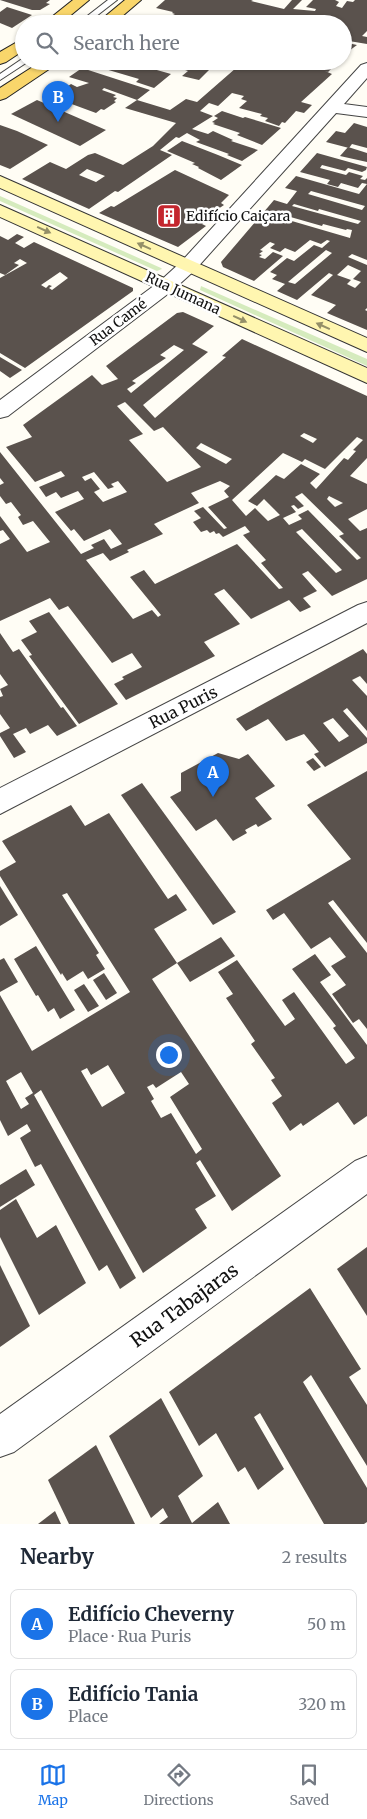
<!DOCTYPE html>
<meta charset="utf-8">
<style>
:root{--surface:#fff;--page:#f2f2f3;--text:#1f2937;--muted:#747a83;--line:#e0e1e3;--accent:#1a73e8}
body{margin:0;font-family:Merriweather,serif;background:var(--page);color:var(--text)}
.you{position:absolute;left:168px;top:1054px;width:18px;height:18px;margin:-12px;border:4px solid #fff;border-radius:50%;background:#1a73e8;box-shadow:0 0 0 8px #1a73e833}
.badge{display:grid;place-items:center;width:32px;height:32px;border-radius:50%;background:var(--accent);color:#fff;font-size:16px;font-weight:700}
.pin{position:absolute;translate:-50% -41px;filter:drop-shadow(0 1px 2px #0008)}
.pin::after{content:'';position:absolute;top:26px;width:18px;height:15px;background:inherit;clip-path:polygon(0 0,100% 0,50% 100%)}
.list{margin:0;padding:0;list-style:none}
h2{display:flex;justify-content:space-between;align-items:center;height:65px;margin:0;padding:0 20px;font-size:21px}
h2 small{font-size:16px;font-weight:400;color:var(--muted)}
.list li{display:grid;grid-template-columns:32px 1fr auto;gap:15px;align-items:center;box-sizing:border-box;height:70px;margin:0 10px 10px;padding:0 10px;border:1px solid var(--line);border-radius:8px}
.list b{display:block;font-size:19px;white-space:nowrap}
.list p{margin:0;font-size:16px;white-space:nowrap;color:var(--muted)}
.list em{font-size:16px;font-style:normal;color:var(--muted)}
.icon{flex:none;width:28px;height:28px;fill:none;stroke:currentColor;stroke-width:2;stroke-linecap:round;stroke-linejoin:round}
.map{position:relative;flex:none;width:367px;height:1524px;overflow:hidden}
.search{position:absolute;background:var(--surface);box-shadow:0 1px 4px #0004;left:15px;right:15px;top:15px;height:55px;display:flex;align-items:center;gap:12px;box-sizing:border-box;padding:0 18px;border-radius:28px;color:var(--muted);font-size:19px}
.sheet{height:225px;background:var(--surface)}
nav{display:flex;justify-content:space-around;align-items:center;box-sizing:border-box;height:70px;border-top:1px solid var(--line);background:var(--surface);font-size:14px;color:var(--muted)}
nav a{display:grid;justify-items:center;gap:2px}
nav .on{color:var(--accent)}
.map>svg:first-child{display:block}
.green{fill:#d5ebbd}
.building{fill:#5a524d;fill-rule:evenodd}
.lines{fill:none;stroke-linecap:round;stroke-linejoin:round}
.lane-casing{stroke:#444;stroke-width:2}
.street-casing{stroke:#444;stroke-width:2}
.secondary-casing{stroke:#333;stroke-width:2}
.primary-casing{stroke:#222;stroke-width:2}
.lane{fill:#fff;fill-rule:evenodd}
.street{fill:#fff;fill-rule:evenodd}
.secondary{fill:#fff6b0;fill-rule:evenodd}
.primary{fill:#f9d66b;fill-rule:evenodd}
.oneway{fill:#948f68}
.labels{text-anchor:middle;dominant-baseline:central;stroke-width:5;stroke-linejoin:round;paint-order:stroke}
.far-poi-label{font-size:14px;fill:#111;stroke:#fff;text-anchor:start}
.far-street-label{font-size:14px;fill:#111;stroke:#fff}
.street-label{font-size:16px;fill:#111;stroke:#fff}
.near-street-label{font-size:19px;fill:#111;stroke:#fff}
</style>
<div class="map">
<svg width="367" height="1524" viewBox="0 0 367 1524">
<rect width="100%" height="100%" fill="#fffdf5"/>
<g class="green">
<path d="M 0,196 L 161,268 L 162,269 L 157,271 L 0,201 Z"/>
<path d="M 201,286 L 367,359 L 367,366 L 200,290 Z"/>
</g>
<g class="building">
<path d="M 0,0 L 50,0 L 46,3 L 50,4 L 40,10 L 32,10 Z"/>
<path d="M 165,0 L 253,0 L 251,1 L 284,9 L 292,0 L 302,0 L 293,9 L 315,11 L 316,9 L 306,7 L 313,0 L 335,0 L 339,2 L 336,6 L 342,8 L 347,1 L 353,2 L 355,0 L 367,0 L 367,31 L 362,36 L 367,37 L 367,44 L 343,40 L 343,24 L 292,24 L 284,22 L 281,24 L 195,24 L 197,22 L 173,15 L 175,14 L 172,13 L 173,12 L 156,8 Z"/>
<path d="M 7,7 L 32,15 L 12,28 L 0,23 L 0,12 Z"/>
<path d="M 343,42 L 357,45 L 346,53 L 343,52 Z"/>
<path d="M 87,61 L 125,61 L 171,74 L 154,88 L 136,82 L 139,79 L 95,66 L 93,68 L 82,65 Z"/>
<path d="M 169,61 L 221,61 L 216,63 L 199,80 L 182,76 L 188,71 L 176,67 L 172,70 L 162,67 Z"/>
<path d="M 244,61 L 288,61 L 294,63 L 296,61 L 339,61 L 328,72 L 325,71 L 332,74 L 301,102 L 312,105 L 304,113 L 296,111 L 285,123 L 282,122 L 279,126 L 265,121 L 268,118 L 260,116 L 262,114 L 239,108 L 247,101 L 241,99 L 244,96 L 232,93 L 218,106 L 209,103 L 200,111 L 213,116 L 192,129 L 208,134 L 213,131 L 233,140 L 231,141 L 258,150 L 242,161 L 227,155 L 229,154 L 196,142 L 200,140 L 187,133 L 179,138 L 176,137 L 160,150 L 172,155 L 118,192 L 115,191 L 89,209 L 22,179 L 50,162 L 66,169 L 88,155 L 95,153 L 123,165 L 153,146 L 176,123 L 125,108 L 137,100 L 170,110 L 186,99 L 197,102 ZM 87,169 L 105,176 L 96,182 L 79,175 Z"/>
<path d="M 82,68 L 150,90 L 137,100 L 104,88 L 102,90 L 116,95 L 113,97 L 117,98 L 114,101 L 116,102 L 104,110 L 101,109 L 96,113 L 58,99 L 65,94 L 60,92 L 71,84 L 77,87 L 89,83 L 69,77 Z"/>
<path d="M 37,100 L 106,130 L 80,146 L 11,114 Z"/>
<path d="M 222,111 L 243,118 L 245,117 L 281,128 L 262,145 L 237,135 L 240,133 L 213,124 L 215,123 L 212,122 L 218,118 L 214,116 Z"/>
<path d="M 354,123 L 367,127 L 367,148 L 352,144 L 349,148 L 326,142 L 336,131 L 345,133 Z"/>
<path d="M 0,125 L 17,131 L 48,145 L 10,169 L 0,165 Z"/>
<path d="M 182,141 L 218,155 L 242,165 L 221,180 L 198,168 L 199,167 L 192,164 L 195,163 L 167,151 Z"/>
<path d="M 348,147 L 367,153 L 367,162 L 340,156 Z"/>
<path d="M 317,153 L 367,167 L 366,170 L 362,172 L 348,168 L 345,171 L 322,165 L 320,168 L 346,175 L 349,172 L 363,176 L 360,179 L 365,180 L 367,178 L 367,260 L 352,254 L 348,257 L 367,265 L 367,308 L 365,310 L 367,311 L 367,330 L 327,313 L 336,305 L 311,295 L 333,275 L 329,273 L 297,300 L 277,291 L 285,284 L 272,279 L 277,275 L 270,272 L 287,258 L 294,261 L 314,245 L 322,248 L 330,241 L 327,240 L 321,244 L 310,240 L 295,252 L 285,248 L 280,252 L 270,248 L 275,244 L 270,242 L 260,250 L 263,251 L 259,254 L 262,255 L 259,257 L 265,259 L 273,252 L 283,256 L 254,281 L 223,267 L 221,262 L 274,200 L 287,204 L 297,191 L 285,188 L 296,176 L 359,194 L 367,184 L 362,183 L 358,188 L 341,183 L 338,187 L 327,184 L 330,180 L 300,172 ZM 311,191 L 365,206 L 362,210 L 308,194 ZM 294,204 L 318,211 L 319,209 L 361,221 L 358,224 L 292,206 ZM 287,216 L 322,226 L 323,224 L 346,230 L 347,229 L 352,230 L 350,238 L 285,219 ZM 326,250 L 332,253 L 295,284 L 288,282 ZM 348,265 L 361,271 L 353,279 L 361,282 L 355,288 L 347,284 L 351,280 L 337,275 Z"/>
<path d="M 175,170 L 229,195 L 221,203 L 224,205 L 215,211 L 217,212 L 202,224 L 206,226 L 178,247 L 99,213 L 111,206 L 114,207 Z"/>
<path d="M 17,234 L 24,237 L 15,243 L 24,248 L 34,242 L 133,288 L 133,291 L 25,368 L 0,353 L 0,278 L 27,263 L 20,259 L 14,263 L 19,265 L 5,275 L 0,273 L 0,236 L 8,240 ZM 60,272 L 68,278 L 52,290 L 49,288 L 52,286 L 49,285 L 46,288 L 41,285 Z"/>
<path d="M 183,312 L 214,326 L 192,344 L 208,352 L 143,405 L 155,418 L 226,357 L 222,356 L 242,339 L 367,396 L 367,458 L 350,476 L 367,484 L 367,509 L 348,519 L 360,531 L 367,528 L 367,579 L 332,596 L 308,571 L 302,574 L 317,591 L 303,598 L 311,607 L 300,612 L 289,600 L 251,619 L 224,589 L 214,594 L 240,624 L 204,642 L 215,656 L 126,700 L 114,684 L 124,679 L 122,677 L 142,667 L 132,653 L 112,663 L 68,606 L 59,610 L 50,598 L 0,621 L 0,544 L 10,539 L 3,530 L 0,531 L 0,516 L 27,552 L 50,542 L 33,521 L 23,525 L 18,517 L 21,515 L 11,502 L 6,504 L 0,496 L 0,485 L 4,483 L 0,478 L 0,452 L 81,554 L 94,548 L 91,545 L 104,539 L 111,549 L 122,544 L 110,529 L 84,541 L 74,529 L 71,531 L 55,512 L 84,499 L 78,491 L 61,498 L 56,492 L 46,497 L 39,487 L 65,476 L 61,471 L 35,482 L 6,447 L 32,437 L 23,425 L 92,375 L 102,385 L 118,379 L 106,366 L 177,313 ZM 174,345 L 184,350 L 131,393 L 127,389 L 136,383 L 132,381 L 166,358 L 160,355 ZM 125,402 L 154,431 L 163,427 L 201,467 L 167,482 L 129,440 L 143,434 L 117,406 ZM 304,433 L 317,439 L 313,443 L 300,436 ZM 357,437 L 363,440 L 353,450 L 356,451 L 348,460 L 344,458 L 316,489 L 310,483 L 320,474 L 301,464 L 284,479 L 276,475 L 248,501 L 257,506 L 264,499 L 280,515 L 268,521 L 255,508 L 246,516 L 232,500 L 283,453 L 302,462 L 305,459 L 325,469 ZM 201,443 L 232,459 L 226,464 L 196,448 ZM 94,472 L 108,489 L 114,487 L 111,484 L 118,481 L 127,492 L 103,502 L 94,492 L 100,489 L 91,478 L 85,481 L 82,477 ZM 220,481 L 230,486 L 224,491 L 229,497 L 208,507 L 227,528 L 224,529 L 203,507 L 194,511 L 201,518 L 193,522 L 201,532 L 207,530 L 210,533 L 214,531 L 216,534 L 219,533 L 223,537 L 245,526 L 250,532 L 243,535 L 266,560 L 261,563 L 283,588 L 279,589 L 237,544 L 155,584 L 144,570 L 130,577 L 161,615 L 158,617 L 152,610 L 133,619 L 86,560 L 103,553 L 110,561 L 129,552 L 127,550 L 163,534 L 154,524 L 199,503 L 191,493 ZM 302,493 L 344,534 L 339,536 L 361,558 L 357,560 L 308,510 L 298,515 L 302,519 L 289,525 L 283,518 L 296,512 L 291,506 L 294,505 L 298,509 L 304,506 L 295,497 ZM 329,496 L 343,503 L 335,507 L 327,499 ZM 302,529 L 342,570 L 336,573 L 296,532 Z"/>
<path d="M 0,357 L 22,370 L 10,378 L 0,371 Z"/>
<path d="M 49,612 L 118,704 L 79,724 L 29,656 L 32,655 L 21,640 L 37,632 L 29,621 Z"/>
<path d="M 0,633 L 13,652 L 19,649 L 61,708 L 63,707 L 77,726 L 57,736 L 48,725 L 30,734 L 26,728 L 13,734 L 26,752 L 14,758 L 0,736 L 0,733 L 10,728 L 0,714 L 0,697 L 3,696 L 0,689 L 8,685 L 0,674 Z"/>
<path d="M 363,649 L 367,654 L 367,684 L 360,676 L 352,680 L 367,696 L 367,731 L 347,708 L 343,711 L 367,738 L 367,743 L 325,767 L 314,754 L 319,752 L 304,734 L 286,741 L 268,719 L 246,731 L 236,719 ZM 333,718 L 349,736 L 339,742 L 323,723 Z"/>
<path d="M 218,753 L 239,759 L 248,754 L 275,786 L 255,798 L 272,819 L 258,827 L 256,824 L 245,830 L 247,833 L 233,841 L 216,819 L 196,831 L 170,797 L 181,791 L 181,773 Z"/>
<path d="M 313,758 L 321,767 L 314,771 L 306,762 Z"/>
<path d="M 367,771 L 367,943 L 333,900 L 328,903 L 367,953 L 367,1029 L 359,1019 L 353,1023 L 332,994 L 346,985 L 331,966 L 346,957 L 330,937 L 311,949 L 284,913 L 273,920 L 266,910 L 351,859 L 307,805 Z"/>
<path d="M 142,783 L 236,912 L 213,925 L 121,795 Z"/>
<path d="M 71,805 L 85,826 L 109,813 L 168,899 L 176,894 L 187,910 L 154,929 L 177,963 L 152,979 L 281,1176 L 232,1211 L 200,1160 L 196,1163 L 216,1196 L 195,1209 L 207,1228 L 143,1273 L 41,1090 L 34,1095 L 136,1278 L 120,1289 L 107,1265 L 99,1271 L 41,1164 L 35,1167 L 20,1138 L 31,1131 L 27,1124 L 8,1136 L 0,1120 L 0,995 L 32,1051 L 130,992 L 67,893 L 62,895 L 99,953 L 96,955 L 105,969 L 88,979 L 83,971 L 67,981 L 62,973 L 61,975 L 0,876 L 0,871 L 16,862 L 2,841 ZM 108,1065 L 125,1093 L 102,1107 L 81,1071 L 87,1068 L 91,1075 ZM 21,1072 L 33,1093 L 25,1098 L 29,1104 L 21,1109 L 6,1081 ZM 181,1072 L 189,1084 L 170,1097 L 202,1149 L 196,1154 L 171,1113 L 161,1118 L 151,1101 L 154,1099 L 147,1087 L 153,1084 L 156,1088 Z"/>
<path d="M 0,886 L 18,915 L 0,926 Z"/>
<path d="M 221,937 L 235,956 L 190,982 L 177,963 Z"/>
<path d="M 36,946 L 75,1010 L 60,1019 L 54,1008 L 48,1012 L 38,995 L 36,996 L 14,959 Z"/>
<path d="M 315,954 L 331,975 L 320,982 L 367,1045 L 367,1116 L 354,1125 L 338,1102 L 303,1126 L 301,1123 L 290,1131 L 272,1103 L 282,1096 L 271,1080 L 275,1078 L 251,1044 L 255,1041 L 226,998 L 233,994 L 218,972 L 237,960 L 285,1026 L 295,1019 L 282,1000 L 294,992 L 346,1064 L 355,1058 L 333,1028 L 336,1026 L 292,969 Z"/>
<path d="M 4,958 L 18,982 L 0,992 L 0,960 Z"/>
<path d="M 104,973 L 117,993 L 106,1000 L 93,980 Z"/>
<path d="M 84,984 L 99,1006 L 88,1012 L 74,990 Z"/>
<path d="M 26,1169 L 35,1185 L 0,1207 L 0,1185 Z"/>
<path d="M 16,1199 L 37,1238 L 56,1225 L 86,1283 L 39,1315 L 0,1237 L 0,1210 Z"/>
<path d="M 367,1247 L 367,1316 L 337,1269 Z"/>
<path d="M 0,1265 L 30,1326 L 0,1347 Z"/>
<path d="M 310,1288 L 361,1369 L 349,1377 L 367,1405 L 367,1466 L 311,1375 L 303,1382 L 367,1488 L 367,1522 L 364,1524 L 324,1524 L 260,1413 L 254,1417 L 284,1469 L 258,1490 L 245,1467 L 238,1472 L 216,1433 L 199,1446 L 169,1392 Z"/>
<path d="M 161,1398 L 203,1476 L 178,1496 L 192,1523 L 218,1502 L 230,1524 L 159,1524 L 168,1517 L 163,1508 L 151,1518 L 109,1436 Z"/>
<path d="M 96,1445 L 135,1524 L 69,1524 L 48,1480 Z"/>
<path d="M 55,1511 L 61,1524 L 38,1524 Z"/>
</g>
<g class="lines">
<defs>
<g id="lane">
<path d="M 108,0 L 117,0 L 86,24 L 77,24 Z"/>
<path d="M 22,59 L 29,61 L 0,80 L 0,74 Z"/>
</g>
<g id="street">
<path d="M 367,63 L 367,78 L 344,104 L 367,107 L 367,117 L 336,113 L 195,270 L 173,290 L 8,416 L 0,418 L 0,400 L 159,282 L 181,262 L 361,65 Z"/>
<path d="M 367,602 L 367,623 L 0,814 L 0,788 L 358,605 Z"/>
<path d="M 367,1156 L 367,1194 L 14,1452 L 0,1457 L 0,1414 L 355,1161 Z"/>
</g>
<g id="secondary">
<path d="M 0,176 L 367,338 L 367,352 L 0,188 Z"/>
<path d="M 0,205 L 367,368 L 367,383 L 0,217 Z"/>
</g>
<g id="primary">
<path d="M 73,0 L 89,0 L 60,24 L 43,24 Z"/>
<path d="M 125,0 L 141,0 L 113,24 L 96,24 Z"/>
<path d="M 24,38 L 24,50 L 6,62 L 0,64 L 0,52 Z"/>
<path d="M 42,61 L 61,61 L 6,98 L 0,100 L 0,88 Z"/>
</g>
</defs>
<use href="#lane" class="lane-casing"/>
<use href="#street" class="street-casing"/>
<use href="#secondary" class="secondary-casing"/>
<use href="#primary" class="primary-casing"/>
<use href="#lane" class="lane"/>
<use href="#street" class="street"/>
<use href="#secondary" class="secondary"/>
<use href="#primary" class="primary"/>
</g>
<defs><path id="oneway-solid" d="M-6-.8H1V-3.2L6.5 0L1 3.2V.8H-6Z" transform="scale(1.25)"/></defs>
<g class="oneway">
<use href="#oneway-solid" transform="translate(44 230) rotate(24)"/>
<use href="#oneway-solid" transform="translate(144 246) rotate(-156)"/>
<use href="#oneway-solid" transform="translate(240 319) rotate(25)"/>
<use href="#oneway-solid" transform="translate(323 326) rotate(-156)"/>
</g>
<defs>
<symbol id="building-square" viewBox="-11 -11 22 22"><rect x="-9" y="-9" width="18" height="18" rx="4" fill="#c4262e" stroke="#fff"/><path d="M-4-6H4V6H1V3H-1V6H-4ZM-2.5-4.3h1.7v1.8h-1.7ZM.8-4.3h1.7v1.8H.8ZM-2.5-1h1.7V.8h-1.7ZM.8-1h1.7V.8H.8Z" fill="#fff"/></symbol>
</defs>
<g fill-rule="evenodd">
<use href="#building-square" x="155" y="202" width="28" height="28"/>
</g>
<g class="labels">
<g class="far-poi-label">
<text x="186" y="216">Edifício Caiçara</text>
</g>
<g class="far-street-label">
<text transform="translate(183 293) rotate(25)">Rua Jumana</text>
<text transform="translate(118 322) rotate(-37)">Rua Camé</text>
</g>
<g class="street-label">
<text transform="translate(183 707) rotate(-27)">Rua Puris</text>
</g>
<g class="near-street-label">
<text transform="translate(184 1305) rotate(-36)">Rua Tabajaras</text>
</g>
</g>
</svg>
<div class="you"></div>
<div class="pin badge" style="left:213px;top:797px">A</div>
<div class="pin badge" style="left:58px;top:122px">B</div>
<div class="search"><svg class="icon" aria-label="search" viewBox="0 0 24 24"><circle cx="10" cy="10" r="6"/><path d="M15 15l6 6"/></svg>Search here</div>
</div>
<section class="sheet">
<h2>Nearby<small>2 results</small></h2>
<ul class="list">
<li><span class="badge">A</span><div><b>Edifício Cheverny</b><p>Place · Rua Puris</p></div><em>50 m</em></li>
<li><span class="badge">B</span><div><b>Edifício Tania</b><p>Place</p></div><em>320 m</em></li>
</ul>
</section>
<nav>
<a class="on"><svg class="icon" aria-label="map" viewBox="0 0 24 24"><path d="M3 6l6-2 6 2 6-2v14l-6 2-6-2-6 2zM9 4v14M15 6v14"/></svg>Map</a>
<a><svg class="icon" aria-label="directions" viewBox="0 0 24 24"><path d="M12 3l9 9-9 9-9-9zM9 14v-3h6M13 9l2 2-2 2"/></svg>Directions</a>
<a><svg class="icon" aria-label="saved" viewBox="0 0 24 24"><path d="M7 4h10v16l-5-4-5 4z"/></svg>Saved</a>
</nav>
